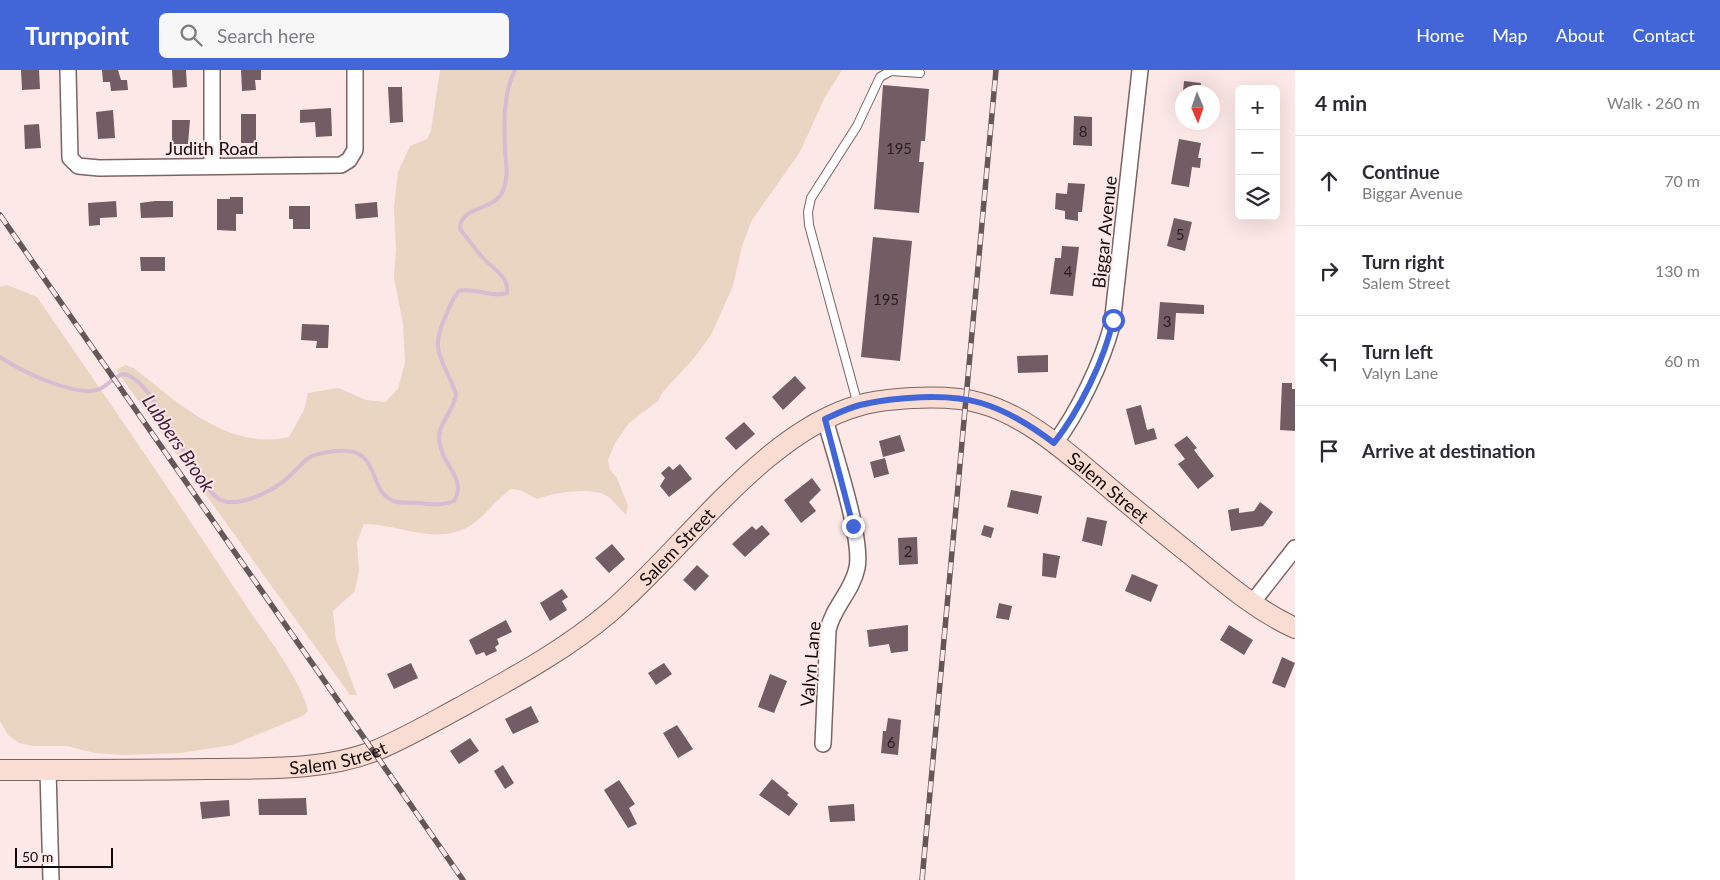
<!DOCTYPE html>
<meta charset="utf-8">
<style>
:root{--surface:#fff;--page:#f7f7f7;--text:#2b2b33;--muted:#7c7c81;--line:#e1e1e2;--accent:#4265d8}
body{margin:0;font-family:Lato,sans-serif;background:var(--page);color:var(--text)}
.controls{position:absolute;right:15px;top:15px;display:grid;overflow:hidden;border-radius:8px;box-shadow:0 5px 20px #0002}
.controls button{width:45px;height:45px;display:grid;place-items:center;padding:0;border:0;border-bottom:1px solid var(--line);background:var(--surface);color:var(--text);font:25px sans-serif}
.compass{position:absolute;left:1175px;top:15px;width:45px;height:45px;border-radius:50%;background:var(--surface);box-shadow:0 5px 20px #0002;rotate:178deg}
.scale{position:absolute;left:15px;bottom:12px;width:98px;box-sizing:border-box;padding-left:5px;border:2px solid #110909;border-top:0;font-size:14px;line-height:18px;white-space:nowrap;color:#110909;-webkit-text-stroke:4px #fce8e7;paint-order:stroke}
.stop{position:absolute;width:15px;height:15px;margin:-11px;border:4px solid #4265d8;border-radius:50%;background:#fff}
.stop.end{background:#4265d8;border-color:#fff;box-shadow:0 1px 5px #0008}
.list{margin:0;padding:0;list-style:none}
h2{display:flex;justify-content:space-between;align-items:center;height:65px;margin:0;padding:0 20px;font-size:21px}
h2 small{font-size:16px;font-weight:400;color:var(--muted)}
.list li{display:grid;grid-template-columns:32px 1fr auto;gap:15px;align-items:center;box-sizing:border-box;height:90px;padding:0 20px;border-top:1px solid var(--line)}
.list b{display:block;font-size:19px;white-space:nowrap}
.list p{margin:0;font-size:16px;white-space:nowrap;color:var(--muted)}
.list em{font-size:16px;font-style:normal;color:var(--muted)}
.icon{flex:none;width:28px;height:28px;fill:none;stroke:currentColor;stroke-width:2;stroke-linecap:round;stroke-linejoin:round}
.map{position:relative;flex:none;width:1295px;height:810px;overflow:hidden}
header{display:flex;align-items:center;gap:30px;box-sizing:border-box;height:70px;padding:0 25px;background:var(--accent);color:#fff}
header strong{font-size:24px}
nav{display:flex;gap:28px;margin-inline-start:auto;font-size:18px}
.search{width:350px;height:45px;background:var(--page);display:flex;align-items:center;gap:12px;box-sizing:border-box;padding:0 18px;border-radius:8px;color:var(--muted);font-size:19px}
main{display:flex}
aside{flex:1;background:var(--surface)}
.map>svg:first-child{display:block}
.green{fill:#ead5c2}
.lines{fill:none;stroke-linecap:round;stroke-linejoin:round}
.stream{stroke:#d8bcd1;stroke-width:4}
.building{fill:#715d63}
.lane-casing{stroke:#7a6464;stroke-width:10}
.street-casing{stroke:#7a6464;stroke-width:18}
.secondary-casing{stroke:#7a6464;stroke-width:22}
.lane{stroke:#fff;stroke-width:8}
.street{stroke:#fff;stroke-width:15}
.secondary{stroke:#faddd2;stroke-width:20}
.rail-casing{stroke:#635757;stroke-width:5.5}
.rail{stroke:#fce8e7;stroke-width:4;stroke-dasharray:11;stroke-linecap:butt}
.route{stroke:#4265d8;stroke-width:6}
.labels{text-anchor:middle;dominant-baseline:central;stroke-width:4;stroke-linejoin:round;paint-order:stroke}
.number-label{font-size:15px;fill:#291e20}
.street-label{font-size:18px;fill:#110909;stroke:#fce8e7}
.water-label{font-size:19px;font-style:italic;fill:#421d3b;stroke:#fce8e7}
</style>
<header>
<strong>Turnpoint</strong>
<div class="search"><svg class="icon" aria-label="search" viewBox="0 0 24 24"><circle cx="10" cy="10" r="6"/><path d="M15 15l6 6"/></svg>Search here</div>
<nav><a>Home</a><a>Map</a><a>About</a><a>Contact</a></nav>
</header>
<main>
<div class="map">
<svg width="1295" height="810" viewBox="0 0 1295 810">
<rect width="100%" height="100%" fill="#fce8e7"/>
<g class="green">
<path d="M 440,0 L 842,0 L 824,29 L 800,82 L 752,150 L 742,176 L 733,216 L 711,265 L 694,288 L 662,323 L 658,331 L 629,353 L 615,373 L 608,390 L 610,400 L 617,408 L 628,436 L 626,445 C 620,439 614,431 607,426 C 592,416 552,423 537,429 L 520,420 L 511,419 C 496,430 490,440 478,450 C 442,480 403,454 364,454 L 357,472 L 359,501 L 355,521 L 333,541 L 336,570 L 357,625 L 350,625 L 116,300 L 125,295 L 134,298 C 178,333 229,381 289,367 L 304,340 L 308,323 L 338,318 L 366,330 L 385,332 L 398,319 L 405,292 L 403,253 L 394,208 L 396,180 L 394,137 L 398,102 L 410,76 L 427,69 L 431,61 Z"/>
<path d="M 7,215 L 37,227 C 107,329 177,430 245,534 C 263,561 302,611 308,641 L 303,646 L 232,675 L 181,683 L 124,685 L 95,683 L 67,676 L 33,676 L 19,673 L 8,665 L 0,651 L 0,217 Z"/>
</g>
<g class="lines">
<path class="stream" d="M 0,287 C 21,301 72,326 97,320 C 107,317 113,307 123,304 C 155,307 190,410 219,429 C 236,439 271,422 285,410 C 294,403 300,394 310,387 C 316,384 328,382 336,381 C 383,376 366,421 394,431 C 402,434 412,432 420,433 C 430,435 445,435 454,431 C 466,412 448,399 442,382 C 431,354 454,346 456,324 C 444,289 428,283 446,245 C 450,237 453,227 459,221 C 475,217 491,228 507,223 C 509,206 493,199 483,188 C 475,179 467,168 460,159 C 460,135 494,142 503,121 C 509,106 506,95 505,80 C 504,53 503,24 515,0"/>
</g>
<g class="building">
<path d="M 21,0 L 39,0 L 40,19 L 22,20 Z"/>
<path d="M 102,0 L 118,0 L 121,10 L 127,10 L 128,20 L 111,21 L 110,12 L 103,12 Z"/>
<path d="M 172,0 L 186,0 L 187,17 L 173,18 Z"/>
<path d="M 241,0 L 261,0 L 261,10 L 255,10 L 256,20 L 242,21 Z"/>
<path d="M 1184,11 L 1201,13 L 1200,22 L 1183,22 Z"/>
<path d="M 883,15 L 929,19 L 925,71 L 921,71 L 919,92 L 924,92 L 919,143 L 874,139 Z"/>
<path d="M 388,17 L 402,17 L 403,52 L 390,53 Z"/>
<path d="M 331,38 L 332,66 L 316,67 L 315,52 L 300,53 L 300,40 Z"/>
<path d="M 113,40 L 115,68 L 98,69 L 96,42 Z"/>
<rect x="241" y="44" width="15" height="29"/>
<path d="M 1074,46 L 1092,47 L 1092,76 L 1073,75 Z"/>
<path d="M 172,50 L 190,50 L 188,74 L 172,74 Z"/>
<path d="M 39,54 L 41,78 L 25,79 L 24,55 Z"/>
<path d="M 1179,69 L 1201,73 L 1198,88 L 1201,88 L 1200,98 L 1192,97 L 1189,117 L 1171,114 Z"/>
<path d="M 1068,113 L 1085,114 L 1082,142 L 1078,142 L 1078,151 L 1065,149 L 1065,141 L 1055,139 L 1056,123 L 1067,124 Z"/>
<path d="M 230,127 L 243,127 L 243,144 L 236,144 L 236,161 L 217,160 L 217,129 L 230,129 Z"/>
<path d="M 116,131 L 117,147 L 100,148 L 100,155 L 89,156 L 88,133 Z"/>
<path d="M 155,131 L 173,131 L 173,147 L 141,148 L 140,133 Z"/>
<path d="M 377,132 L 378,147 L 356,149 L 355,134 Z"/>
<path d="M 289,136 L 310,136 L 310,159 L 293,159 L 293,149 L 289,149 Z"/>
<path d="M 1174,148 L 1192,152 L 1185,181 L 1167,176 Z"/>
<path d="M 873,167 L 912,171 L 900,291 L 861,287 Z"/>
<path d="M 1062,176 L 1079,177 L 1073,226 L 1050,224 L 1055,188 L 1061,188 Z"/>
<path d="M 140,187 L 165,187 L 165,201 L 141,201 Z"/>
<path d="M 1160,232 L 1204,235 L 1204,244 L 1176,243 L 1174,270 L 1157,269 Z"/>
<path d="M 302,254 L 329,255 L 328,278 L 316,278 L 317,271 L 301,270 Z"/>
<path d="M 1048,285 L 1048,302 L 1018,303 L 1017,286 Z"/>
<path d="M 795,306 L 806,318 L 783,340 L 772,327 Z"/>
<path d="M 1282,313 L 1292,313 L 1292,319 L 1295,319 L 1295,361 L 1280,360 Z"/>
<path d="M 1141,335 L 1147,360 L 1154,358 L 1157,369 L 1135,375 L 1126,339 Z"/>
<path d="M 744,352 L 755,364 L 736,380 L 725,368 Z"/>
<path d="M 900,365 L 905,381 L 883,387 L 879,371 Z"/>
<path d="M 1187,366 L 1197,378 L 1194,380 L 1214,406 L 1198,419 L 1178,394 L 1185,389 L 1174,375 Z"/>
<path d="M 885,388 L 889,404 L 874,408 L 870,392 Z"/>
<path d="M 680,394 L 692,409 L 669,427 L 660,416 L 665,408 L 661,403 L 669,396 L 673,400 Z"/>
<path d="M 812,408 L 821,420 L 809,432 L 816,441 L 801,453 L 784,430 Z"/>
<path d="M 1011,420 L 1042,426 L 1038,444 L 1007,437 Z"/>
<path d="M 1260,432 L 1273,442 L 1263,456 L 1231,461 L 1228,440 L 1239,438 L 1239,443 L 1254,441 Z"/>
<path d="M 1087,447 L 1107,451 L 1102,476 L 1082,471 Z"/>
<path d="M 762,455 L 770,464 L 745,487 L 732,474 L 752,456 L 756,460 Z"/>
<path d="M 984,455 L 994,458 L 991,468 L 981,465 Z"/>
<path d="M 917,467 L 918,494 L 899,495 L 898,468 Z"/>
<path d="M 612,474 L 625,489 L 609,503 L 595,488 Z"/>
<path d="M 1043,483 L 1060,486 L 1056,508 L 1042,506 Z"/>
<path d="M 697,495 L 709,506 L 695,521 L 683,510 Z"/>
<path d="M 1132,504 L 1158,515 L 1151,532 L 1125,521 Z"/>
<path d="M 562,519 L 568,527 L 562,531 L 567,540 L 550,551 L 540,533 Z"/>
<path d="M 999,533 L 1012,536 L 1009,550 L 996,548 Z"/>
<path d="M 506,550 L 512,562 L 497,569 L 499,574 L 495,577 L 497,581 L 486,586 L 484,582 L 476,585 L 469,570 Z"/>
<path d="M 908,555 L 908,581 L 891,583 L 889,574 L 869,577 L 867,560 Z"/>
<path d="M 1229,555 L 1253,570 L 1244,585 L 1220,570 Z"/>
<path d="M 1282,587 L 1295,593 L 1285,618 L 1272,613 Z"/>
<path d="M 411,593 L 418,608 L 394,619 L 387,604 Z"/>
<path d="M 664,593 L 672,604 L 656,615 L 648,603 Z"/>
<path d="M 770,604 L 787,611 L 774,643 L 758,637 Z"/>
<path d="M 531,636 L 539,652 L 513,664 L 505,649 Z"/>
<path d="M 888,648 L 901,650 L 898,685 L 881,683 L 883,661 L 886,661 Z"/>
<path d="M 677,655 L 693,679 L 678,688 L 663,663 Z"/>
<path d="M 470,668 L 479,681 L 459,694 L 450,681 Z"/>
<path d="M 503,695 L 514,713 L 505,719 L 494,701 Z"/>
<path d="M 772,709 L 789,723 L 787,725 L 798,734 L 789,746 L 759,725 Z"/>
<path d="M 619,710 L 635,734 L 629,738 L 637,754 L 628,758 L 604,720 Z"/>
<path d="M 306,728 L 307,745 L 259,745 L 258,729 Z"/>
<path d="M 229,730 L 230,746 L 202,749 L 200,732 Z"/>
<path d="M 854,734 L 855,751 L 830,752 L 828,736 Z"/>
</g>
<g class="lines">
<defs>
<path id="lane" d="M 858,335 L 809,155 L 808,142 L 811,128 L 857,56 L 880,7 L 891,1 L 920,3"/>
<g id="street">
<path d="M 68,0 L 70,88 L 78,96 L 99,98 L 341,95 L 349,90 L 355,80 L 355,0"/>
<path d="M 212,0 L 212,96"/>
<path d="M 1055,373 C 1078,342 1102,293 1112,255 L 1140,0"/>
<path d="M 1252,533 L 1295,478"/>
<path d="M 823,674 L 828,560 C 833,537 852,522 857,498 C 863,468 834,383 825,349"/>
<path d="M 48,700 L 51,810"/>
</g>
<g id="secondary">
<path id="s1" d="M 0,700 C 70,700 140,700 209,699 C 263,698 321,701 372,682 C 402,670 431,653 459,638 C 511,609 564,581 610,542 C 685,478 765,360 861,335 C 878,330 896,329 913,328 C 935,327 959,327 980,333 C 1025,345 1064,380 1099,409 C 1129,435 1160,460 1191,485 C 1224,512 1256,540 1295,558"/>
</g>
</defs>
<use href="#lane" class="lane-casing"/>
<use href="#street" class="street-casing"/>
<use href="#secondary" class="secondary-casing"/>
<use href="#lane" class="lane"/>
<use href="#street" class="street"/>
<use href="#secondary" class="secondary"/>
<defs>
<g id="rail">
<path d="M 0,145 L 463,810"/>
<path d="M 922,810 L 996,0"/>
</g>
</defs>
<use href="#rail" class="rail-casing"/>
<use href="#rail" class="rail"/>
</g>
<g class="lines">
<path class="route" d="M 853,456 L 825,349 C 836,344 848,338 860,335 C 894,327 948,323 981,333 C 1008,341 1033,357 1054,373 C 1079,341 1105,289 1113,250"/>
</g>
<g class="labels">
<g class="number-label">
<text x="1083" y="61">8</text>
<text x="899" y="78">195</text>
<text x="1180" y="164">5</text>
<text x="1068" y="201">4</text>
<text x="886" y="229">195</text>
<text x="1167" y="251">3</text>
<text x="908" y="481">2</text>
<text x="891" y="672">6</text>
</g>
<g class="street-label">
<text x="212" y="78">Judith Road</text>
<text transform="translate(1104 162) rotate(-84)">Biggar Avenue</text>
<text stroke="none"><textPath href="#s1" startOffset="1254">Salem Street</textPath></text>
<text stroke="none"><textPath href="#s1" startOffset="744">Salem Street</textPath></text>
<text transform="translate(810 594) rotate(-85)">Valyn Lane</text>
<text stroke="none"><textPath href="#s1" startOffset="339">Salem Street</textPath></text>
</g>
<g class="water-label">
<text transform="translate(179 373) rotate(56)">Lubbers Brook</text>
</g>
</g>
</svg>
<div class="controls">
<button>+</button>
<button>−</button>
<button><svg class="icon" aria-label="layers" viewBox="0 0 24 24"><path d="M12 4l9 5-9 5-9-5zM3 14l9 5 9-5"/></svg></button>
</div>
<svg class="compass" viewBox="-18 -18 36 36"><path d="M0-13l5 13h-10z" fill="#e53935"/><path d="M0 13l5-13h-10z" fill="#7c7c81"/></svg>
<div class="scale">50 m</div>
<div class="stop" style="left:1113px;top:250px"></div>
<div class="stop end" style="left:853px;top:456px"></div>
</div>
<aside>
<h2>4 min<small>Walk · 260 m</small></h2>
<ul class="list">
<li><svg class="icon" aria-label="ahead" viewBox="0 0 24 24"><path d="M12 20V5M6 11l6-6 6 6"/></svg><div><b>Continue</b><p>Biggar Avenue</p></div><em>70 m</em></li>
<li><svg class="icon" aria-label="right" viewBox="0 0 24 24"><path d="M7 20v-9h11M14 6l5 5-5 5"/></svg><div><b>Turn right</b><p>Salem Street</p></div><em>130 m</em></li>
<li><svg class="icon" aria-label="left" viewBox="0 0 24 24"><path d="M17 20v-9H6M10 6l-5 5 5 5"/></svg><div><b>Turn left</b><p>Valyn Lane</p></div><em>60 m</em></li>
<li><svg class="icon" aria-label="arrive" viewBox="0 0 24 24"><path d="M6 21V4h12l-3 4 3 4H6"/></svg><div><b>Arrive at destination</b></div></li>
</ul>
</aside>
</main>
